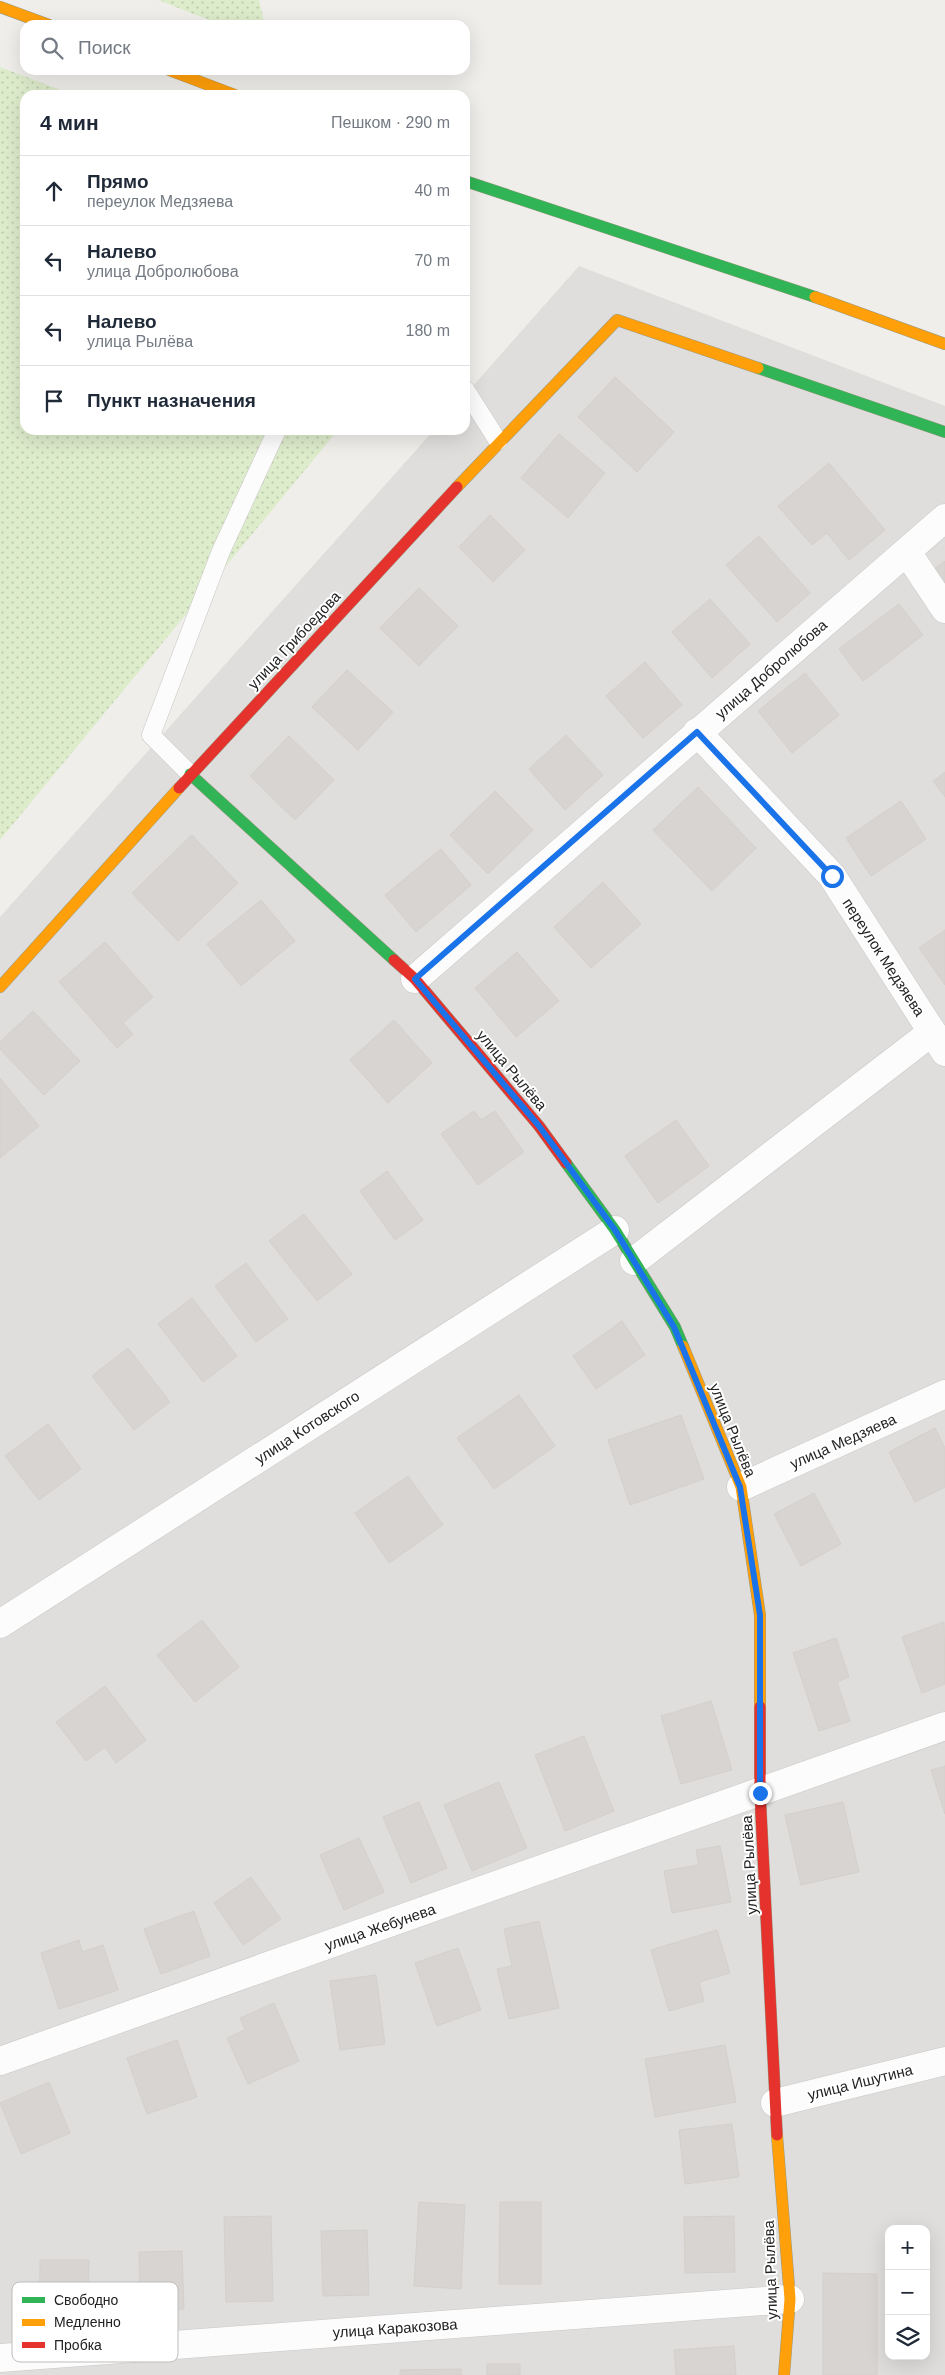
<!DOCTYPE html>
<html lang="ru">
<meta charset="utf-8">
<style>
:root{--surface:#fff;--page:#f2f2f3;--text:#1f2937;--muted:#747a83;--line:#e0e1e3}
body{margin:0;font-family:Arial,sans-serif;background:var(--page);color:var(--text)}
.controls{position:absolute;right:15px;bottom:15px;display:grid;overflow:hidden;border-radius:10px;box-shadow:0 5px 20px #0002}
.controls button{width:45px;height:45px;display:grid;place-items:center;padding:0;border:0;border-bottom:1px solid var(--line);background:var(--surface);color:var(--text);font:25px sans-serif}
.stop{position:absolute;width:15px;height:15px;margin:-11px;border:4px solid #1a73e8;border-radius:50%;background:#fff}
.stop.end{background:#1a73e8;border-color:#fff;box-shadow:0 1px 5px #0008}
.list{margin:0;padding:0;list-style:none}
h2{display:flex;justify-content:space-between;align-items:center;height:65px;margin:0;padding:0 20px;font-size:21px}
h2 small{font-size:16px;font-weight:400;color:var(--muted)}
.list li{display:grid;grid-template-columns:32px 1fr auto;gap:15px;align-items:center;box-sizing:border-box;height:70px;padding:0 20px;border-top:1px solid var(--line)}
.list b{display:block;font-size:19px;white-space:nowrap}
.list p{margin:0;font-size:16px;white-space:nowrap;color:var(--muted)}
.list em{font-size:16px;font-style:normal;color:var(--muted)}
.icon{flex:none;width:28px;height:28px;fill:none;stroke:currentColor;stroke-width:2;stroke-linecap:round;stroke-linejoin:round}
.map{position:relative;flex:none;width:945px;height:2375px;overflow:hidden}
.search{position:absolute;background:var(--surface);box-shadow:0 5px 20px #0002;left:20px;top:20px;width:450px;height:55px;display:flex;align-items:center;gap:12px;box-sizing:border-box;padding:0 18px;border-radius:15px;color:var(--muted);font-size:19px}
.panel{position:absolute;background:var(--surface);box-shadow:0 5px 20px #0002;left:20px;top:90px;width:450px;height:345px;border-radius:15px}
.map>svg:first-child{display:block}
.residential{fill:#dfdedc;fill-rule:evenodd}
.grass{fill:url(#grass-dots)}
.building{fill:#d7d4d2;stroke:#d3d0cc}
.lines{fill:none;stroke-linecap:round;stroke-linejoin:round}
.lane-casing{stroke:#c9c8c7;stroke-width:19}
.street-casing{stroke:#c9c8c7;stroke-width:29}
.fast-casing{stroke:#999a82;stroke-width:12}
.slow-casing{stroke:#999a82;stroke-width:12}
.jam-casing{stroke:#999a82;stroke-width:12}
.lane{stroke:#fdfcfc;stroke-width:18}
.street{stroke:#fdfcfc;stroke-width:28}
.fast{stroke:#30b455;stroke-width:11}
.slow{stroke:#ff9f0a;stroke-width:11}
.jam{stroke:#e5322d;stroke-width:11}
.route{stroke:#1a73e8;stroke-width:6}
.labels{text-anchor:middle;dominant-baseline:central;stroke-width:4;stroke-linejoin:round;paint-order:stroke}
.street-label{font-size:15px;fill:#222;stroke:#fff}
.key{fill:#fff;stroke:#bdbdbd;stroke-width:1}
.key-label{font-size:14px;fill:#222}
</style>
<div class="map">
<svg width="945" height="2375" viewBox="0 0 945 2375">
<defs>
<pattern id="grass-dots" width="8" height="8" patternUnits="userSpaceOnUse" patternTransform="scale(1.25)"><rect width="8" height="8" fill="#ddeccb"/><path d="M2 2h.1M6 6h.1" fill="none" stroke="#bdcaae" stroke-width="1.8" stroke-linecap="round"/></pattern>
</defs>
<rect width="100%" height="100%" fill="#f0eeeb"/>
<path class="residential" d="M 579,266 L 945,406 L 945,2375 L 0,2375 L 0,917 L 434,430 L 465,430 L 465,395 ZM 889,2229 L 926,2229 L 926,2356 L 889,2356 Z"/>
<g class="grass">
<path d="M 158,0 L 259,0 L 265,25 L 222,25 Z"/>
<path d="M 0,67 L 74,95 L 25,95 L 25,430 L 338,430 L 0,840 Z"/>
</g>
<g class="building">
<path d="M 615,377 L 674,432 L 637,472 L 578,417 Z"/>
<path d="M 559,434 L 605,473 L 568,518 L 521,478 Z"/>
<path d="M 829,463 L 885,530 L 849,560 L 827,533 L 812,545 L 778,506 Z"/>
<path d="M 490,515 L 525,550 L 493,582 L 459,547 Z"/>
<path d="M 759,536 L 810,593 L 777,622 L 726,565 Z"/>
<path d="M 945,561 L 945,583 L 934,569 Z"/>
<path d="M 419,588 L 458,626 L 419,666 L 380,628 Z"/>
<path d="M 710,599 L 750,644 L 712,678 L 672,632 Z"/>
<path d="M 899,604 L 923,635 L 863,681 L 839,649 Z"/>
<path d="M 645,662 L 682,705 L 643,738 L 606,696 Z"/>
<path d="M 347,670 L 393,712 L 358,750 L 312,707 Z"/>
<path d="M 805,673 L 839,715 L 792,753 L 758,711 Z"/>
<path d="M 566,735 L 603,775 L 565,810 L 529,769 Z"/>
<path d="M 289,736 L 334,780 L 295,820 L 250,776 Z"/>
<path d="M 945,772 L 945,797 L 933,781 Z"/>
<path d="M 698,787 L 756,848 L 712,891 L 653,830 Z"/>
<path d="M 495,791 L 533,830 L 488,874 L 450,835 Z"/>
<path d="M 901,801 L 926,839 L 871,876 L 846,838 Z"/>
<path d="M 192,835 L 238,883 L 178,941 L 132,893 Z"/>
<path d="M 441,849 L 471,885 L 416,932 L 385,895 Z"/>
<path d="M 603,882 L 641,924 L 591,968 L 554,927 Z"/>
<path d="M 261,900 L 295,941 L 241,986 L 207,944 Z"/>
<path d="M 945,930 L 945,985 L 919,948 Z"/>
<path d="M 105,942 L 153,997 L 123,1023 L 133,1034 L 117,1048 L 59,982 Z"/>
<path d="M 517,952 L 559,1001 L 516,1037 L 475,988 Z"/>
<path d="M 33,1011 L 80,1061 L 44,1095 L 0,1049 L 0,1042 Z"/>
<path d="M 394,1020 L 432,1063 L 388,1103 L 350,1060 Z"/>
<path d="M 0,1078 L 39,1126 L 0,1158 Z"/>
<path d="M 474,1111 L 481,1120 L 495,1111 L 524,1152 L 478,1185 L 441,1134 Z"/>
<path d="M 676,1120 L 709,1166 L 658,1203 L 625,1156 Z"/>
<path d="M 387,1171 L 423,1220 L 395,1240 L 360,1191 Z"/>
<path d="M 304,1214 L 352,1274 L 317,1301 L 269,1241 Z"/>
<path d="M 246,1263 L 288,1319 L 256,1342 L 215,1286 Z"/>
<path d="M 192,1298 L 237,1356 L 203,1382 L 158,1324 Z"/>
<path d="M 622,1321 L 645,1355 L 596,1389 L 573,1356 Z"/>
<path d="M 128,1348 L 170,1402 L 134,1430 L 92,1376 Z"/>
<path d="M 519,1395 L 555,1446 L 494,1489 L 457,1438 Z"/>
<path d="M 681,1415 L 704,1479 L 630,1505 L 608,1440 Z"/>
<path d="M 48,1424 L 81,1469 L 39,1500 L 5,1456 Z"/>
<path d="M 935,1428 L 945,1448 L 945,1487 L 915,1502 L 889,1452 Z"/>
<path d="M 408,1476 L 443,1525 L 389,1563 L 355,1513 Z"/>
<path d="M 814,1493 L 841,1544 L 801,1566 L 774,1514 Z"/>
<path d="M 202,1620 L 239,1667 L 195,1702 L 157,1655 Z"/>
<path d="M 944,1622 L 945,1684 L 922,1693 L 902,1637 Z"/>
<path d="M 836,1638 L 849,1677 L 837,1682 L 850,1721 L 819,1731 L 793,1653 Z"/>
<path d="M 105,1686 L 146,1740 L 116,1763 L 105,1747 L 86,1761 L 56,1722 Z"/>
<path d="M 711,1701 L 732,1770 L 681,1784 L 661,1716 Z"/>
<path d="M 584,1736 L 614,1811 L 565,1831 L 535,1755 Z"/>
<path d="M 945,1766 L 945,1814 L 931,1770 Z"/>
<path d="M 499,1782 L 527,1848 L 472,1871 L 444,1805 Z"/>
<path d="M 419,1802 L 447,1868 L 411,1883 L 383,1817 Z"/>
<path d="M 843,1802 L 859,1872 L 801,1885 L 785,1815 Z"/>
<path d="M 359,1838 L 384,1892 L 344,1910 L 320,1855 Z"/>
<path d="M 720,1846 L 731,1902 L 672,1913 L 664,1871 L 699,1865 L 696,1850 Z"/>
<path d="M 251,1877 L 281,1919 L 243,1945 L 214,1903 Z"/>
<path d="M 194,1911 L 210,1956 L 161,1974 L 144,1929 Z"/>
<path d="M 539,1921 L 559,2008 L 509,2019 L 497,1969 L 512,1966 L 504,1929 Z"/>
<path d="M 717,1930 L 730,1973 L 699,1982 L 704,2001 L 669,2011 L 651,1950 Z"/>
<path d="M 79,1940 L 82,1952 L 103,1945 L 118,1990 L 59,2009 L 41,1953 Z"/>
<path d="M 458,1948 L 481,2010 L 437,2026 L 415,1963 Z"/>
<path d="M 376,1975 L 385,2044 L 340,2050 L 330,1981 Z"/>
<path d="M 274,2003 L 299,2061 L 248,2084 L 227,2038 L 245,2030 L 240,2018 Z"/>
<path d="M 177,2040 L 197,2097 L 147,2114 L 127,2058 Z"/>
<path d="M 725,2045 L 736,2102 L 655,2117 L 645,2059 Z"/>
<path d="M 49,2082 L 70,2133 L 21,2154 L 0,2103 Z"/>
<path d="M 732,2124 L 739,2177 L 685,2184 L 679,2130 Z"/>
<path d="M 419,2202 L 465,2205 L 461,2289 L 414,2286 Z"/>
<path d="M 500,2202 L 541,2202 L 541,2284 L 499,2284 Z"/>
<path d="M 271,2216 L 273,2301 L 226,2302 L 224,2217 Z"/>
<path d="M 734,2216 L 735,2272 L 685,2273 L 684,2217 Z"/>
<path d="M 367,2230 L 369,2295 L 323,2296 L 321,2231 Z"/>
<path d="M 182,2251 L 184,2309 L 140,2310 L 139,2252 Z"/>
<path d="M 40,2260 L 89,2260 L 88,2334 L 39,2333 Z"/>
<path d="M 823,2273 L 877,2274 L 877,2375 L 823,2375 Z"/>
<path d="M 734,2346 L 736,2375 L 676,2375 L 674,2350 Z"/>
<rect x="487" y="2364" width="33" height="11"/>
<path d="M 461,2369 L 461,2375 L 400,2375 L 400,2370 Z"/>
</g>
<g class="lines">
<defs>
<g id="lane">
<path d="M 465,389 L 498,441"/>
<path d="M 190,774 L 151,735 L 221,551 L 277,430"/>
</g>
<g id="street">
<path d="M 907,552 L 945,609"/>
<path d="M 697,732 L 832,876 L 945,1052"/>
<path d="M 415,979 L 945,518"/>
<path d="M 634,1261 L 932,1032"/>
<path d="M 741,1487 L 945,1394"/>
<path d="M 0,1624 L 615,1230"/>
<path d="M 0,2061 L 945,1726"/>
<path d="M 775,2103 L 945,2061"/>
<path d="M 0,2358 L 790,2299"/>
</g>
<g id="fast">
<path d="M 465,181 L 815,297"/>
<path d="M 758,368 L 945,432"/>
<path d="M 190,774 L 394,960"/>
<path d="M 566,1163 L 615,1230 L 675,1327 L 683,1346"/>
</g>
<g id="slow">
<path d="M 0,7 L 49,25"/>
<path d="M 169,70 L 235,95"/>
<path d="M 815,297 L 945,344"/>
<path d="M 457,487 L 617,320 L 758,368"/>
<path d="M 0,987 L 179,788"/>
<path d="M 683,1346 L 741,1487 L 760,1615 L 760,1707"/>
<path d="M 777,2135 L 790,2299 L 784,2375"/>
</g>
<g id="jam">
<path d="M 179,788 L 457,487"/>
<path d="M 394,960 L 415,979 L 539,1126 L 566,1163"/>
<path d="M 760,1707 L 760,1793 L 777,2135"/>
</g>
</defs>
<use href="#lane" class="lane-casing"/>
<use href="#street" class="street-casing"/>
<use href="#fast" class="fast-casing"/>
<use href="#slow" class="slow-casing"/>
<use href="#jam" class="jam-casing"/>
<use href="#lane" class="lane"/>
<use href="#street" class="street"/>
<use href="#fast" class="fast"/>
<use href="#slow" class="slow"/>
<use href="#jam" class="jam"/>
</g>
<g class="lines">
<path class="route" d="M 760,1793 L 760,1615 L 740,1487 L 674,1327 L 615,1230 L 539,1126 L 415,979 L 697,732 L 832,876"/>
</g>
<g class="labels">
<g class="street-label">
<text transform="translate(294 640) rotate(-47)">улица Грибоедова</text>
<text transform="translate(771 669) rotate(-41)">улица Добролюбова</text>
<text transform="translate(884 957) rotate(57)">переулок Медзяева</text>
<text transform="translate(512 1070) rotate(50)">улица Рылёва</text>
<text transform="translate(307 1427) rotate(-33)">улица Котовского</text>
<text transform="translate(733 1430) rotate(68)">улица Рылёва</text>
<text transform="translate(843 1441) rotate(-24)">улица Медзяева</text>
<text transform="translate(749 1865) rotate(-93)">улица Рылёва</text>
<text transform="translate(380 1927) rotate(-19)">улица Жебунева</text>
<text transform="translate(860 2082) rotate(-14)">улица Ишутина</text>
<text transform="translate(770 2270) rotate(-92)">улица Рылёва</text>
<text transform="translate(395 2328) rotate(-4)">улица Каракозова</text>
</g>
</g>
<rect x="12" y="2282" width="166" height="80" rx="8" class="key"/>
<rect x="22" y="2297" width="23" height="6" fill="#30b455"/>
<rect x="22" y="2319" width="23" height="7" fill="#ff9f0a"/>
<rect x="22" y="2342" width="23" height="6" fill="#e5322d"/>
<g class="key-label">
<text x="54" y="2305">Свободно</text>
<text x="54" y="2327">Медленно</text>
<text x="54" y="2350">Пробка</text>
</g>
</svg>
<div class="controls">
<button>+</button>
<button>−</button>
<button><svg class="icon" aria-label="layers" viewBox="0 0 24 24"><path d="M12 4l9 5-9 5-9-5zM3 14l9 5 9-5"/></svg></button>
</div>
<div class="stop" style="left:832px;top:876px"></div>
<div class="stop end" style="left:760px;top:1793px"></div>
<div class="search"><svg class="icon" aria-label="search" viewBox="0 0 24 24"><circle cx="10" cy="10" r="6"/><path d="M15 15l6 6"/></svg>Поиск</div>
<section class="panel">
<h2>4 мин<small>Пешком · 290 m</small></h2>
<ul class="list">
<li><svg class="icon" aria-label="ahead" viewBox="0 0 24 24"><path d="M12 20V5M6 11l6-6 6 6"/></svg><div><b>Прямо</b><p>переулок Медзяева</p></div><em>40 m</em></li>
<li><svg class="icon" aria-label="left" viewBox="0 0 24 24"><path d="M17 20v-9H6M10 6l-5 5 5 5"/></svg><div><b>Налево</b><p>улица Добролюбова</p></div><em>70 m</em></li>
<li><svg class="icon" aria-label="left" viewBox="0 0 24 24"><path d="M17 20v-9H6M10 6l-5 5 5 5"/></svg><div><b>Налево</b><p>улица Рылёва</p></div><em>180 m</em></li>
<li><svg class="icon" aria-label="arrive" viewBox="0 0 24 24"><path d="M6 21V4h12l-3 4 3 4H6"/></svg><div><b>Пункт назначения</b></div></li>
</ul>
</section>
</div>
